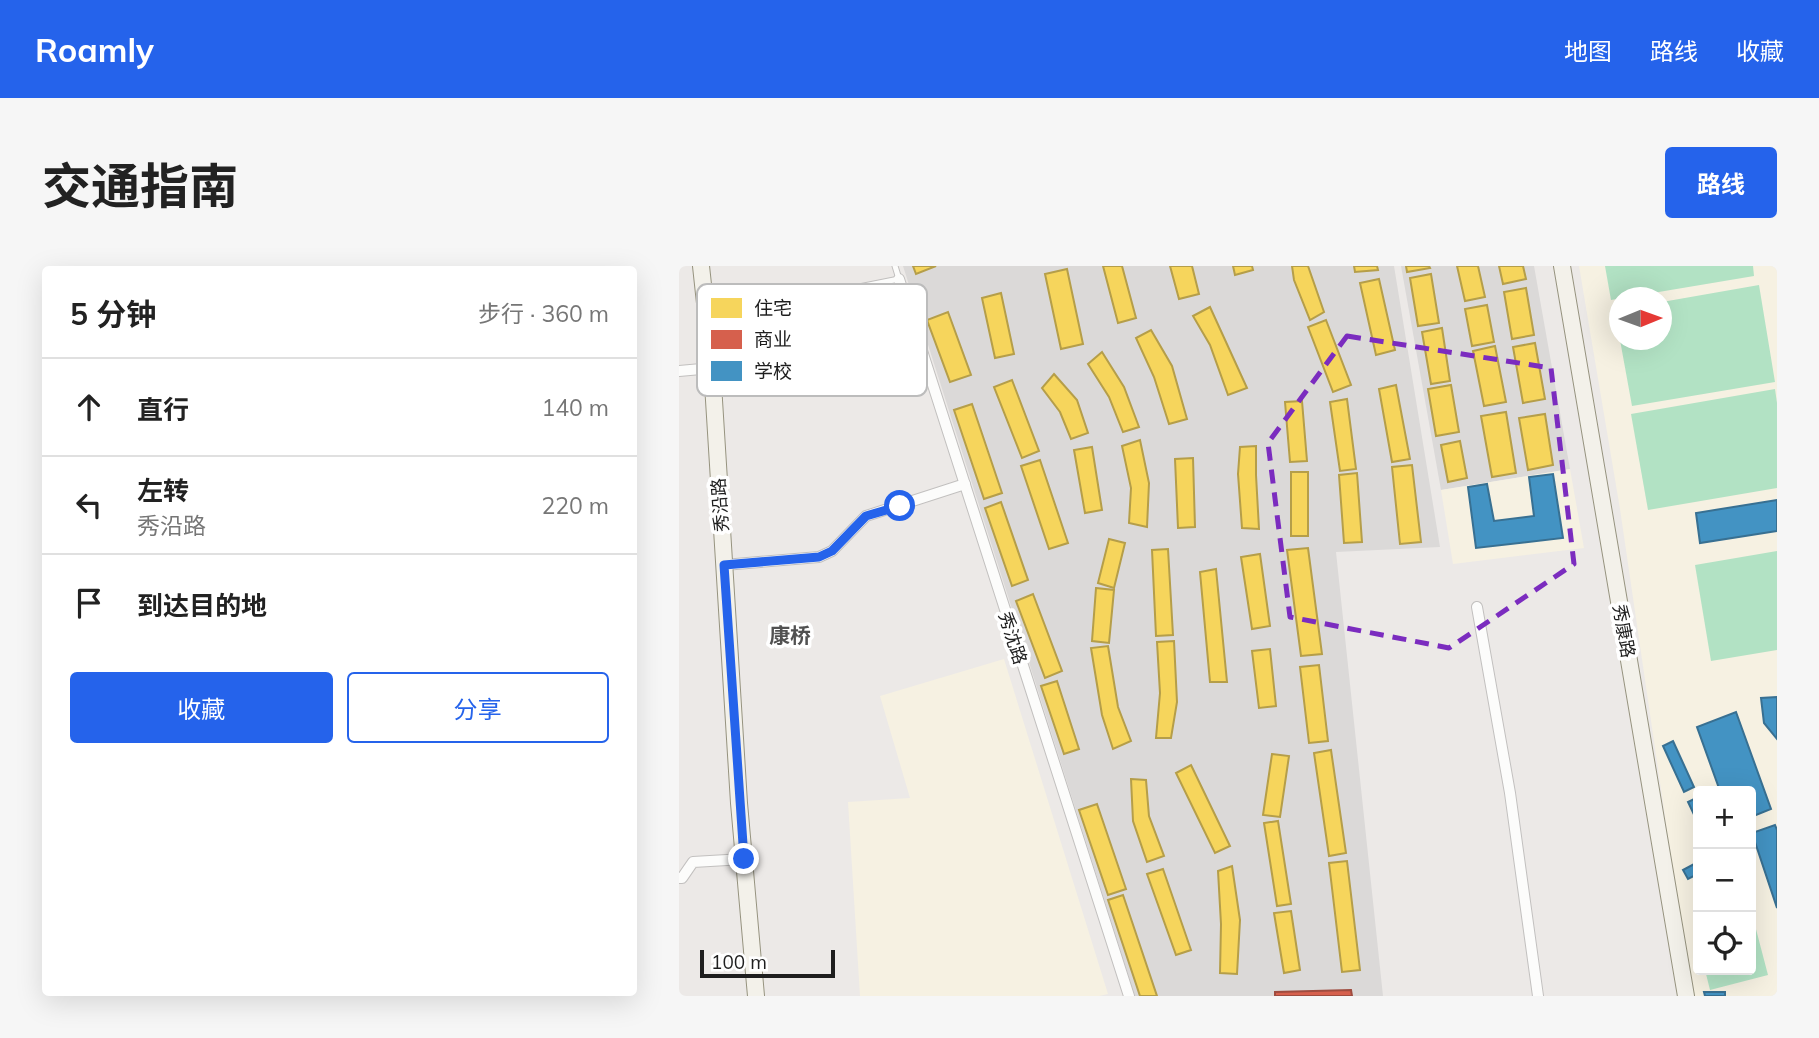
<!DOCTYPE html>
<html lang="zh">
<meta charset="utf-8">
<style>
:root{--surface:#fff;--page:#f6f6f6;--text:#222;--muted:#767676;--line:#e0e0e0;--accent:#2563eb}
body{margin:0;font-family:Mulish,"Noto Sans SC",sans-serif;background:var(--page);color:var(--text)}
.controls{position:absolute;right:21px;bottom:21px;display:grid;overflow:hidden;border-radius:7px;box-shadow:0 7px 28px #0002}
.controls button{width:63px;height:63px;display:grid;place-items:center;padding:0;border:0;border-bottom:2px solid var(--line);background:var(--surface);color:var(--text);font:35px sans-serif}
.compass{position:absolute;left:930px;top:21px;width:63px;height:63px;border-radius:50%;background:var(--surface);box-shadow:0 7px 28px #0002;rotate:89deg}
.scale{position:absolute;left:21px;bottom:18px;width:135px;box-sizing:border-box;padding-left:7px;border:4px solid #1e1e1e;border-top:0;font-size:19px;line-height:24px;white-space:nowrap;color:#1e1e1e;-webkit-text-stroke:5px #fff;paint-order:stroke}
.stop{position:absolute;width:21px;height:21px;margin:-16px;border:5px solid #2563eb;border-radius:50%;background:#fff}
.stop.end{background:#2563eb;border-color:#fff;box-shadow:0 2px 7px #0008}
.list{margin:0;padding:0;list-style:none}
h2{display:flex;justify-content:space-between;align-items:center;height:91px;margin:0;padding:0 28px;font-size:30px}
h2 small{font-size:23px;font-weight:400;color:var(--muted)}
.list li{display:grid;grid-template-columns:46px 1fr auto;gap:21px;align-items:center;box-sizing:border-box;height:98px;padding:0 28px;border-top:2px solid var(--line)}
.list b{display:block;font-size:26px;white-space:nowrap}
.list p{margin:0;font-size:23px;white-space:nowrap;color:var(--muted)}
.list em{font-size:23px;font-style:normal;color:var(--muted)}
.actions{display:flex;gap:14px;padding:21px 28px}
.actions a{flex:1;padding:16px 0;border:2px solid var(--accent);border-radius:7px;text-align:center;font-size:24px;color:var(--accent)}
.actions .main{background:var(--accent);color:#fff}
.icon{flex:none;width:38px;height:38px;fill:none;stroke:currentColor;stroke-width:2;stroke-linecap:round;stroke-linejoin:round}
.map{position:relative;flex:none;width:1098px;height:730px;overflow:hidden;border-radius:7px}
header{display:flex;align-items:center;gap:42px;box-sizing:border-box;height:98px;padding:0 35px;background:var(--accent);color:#fff}
header strong{font-size:33px}
nav{display:flex;gap:38px;margin-inline-start:auto;font-size:24px}
.intro{display:flex;align-items:center;justify-content:space-between;box-sizing:border-box;height:168px;padding:0 42px}
h1{margin:0;font-size:49px}
.button{padding:18px 32px;border-radius:7px;background:var(--accent);color:#fff;font-size:24px;font-weight:700}
main{display:flex;gap:42px;padding:0 42px}
aside{flex:1;background:var(--surface);border-radius:7px;box-shadow:0 7px 28px #0002}
.map>svg:first-child{display:block}
.residential{fill:#dbd9d8}
.education{fill:#f6f1e2;fill-rule:evenodd}
.pitch{fill:#b2e2c4}
.homes{fill:#f6d55c;stroke:#b59e49;stroke-width:2}
.shops{fill:#d6604d;stroke:#9f4c3f;stroke-width:2}
.schools{fill:#4393c3;stroke:#387092;stroke-width:2}
.lines{fill:none;stroke-linecap:round;stroke-linejoin:round}
.lane-casing{stroke:#c2c0bf;stroke-width:7}
.street-casing{stroke:#c2c0bf;stroke-width:12}
.secondary-casing{stroke:#96937f;stroke-width:18}
.lane{stroke:#fcfcfb;stroke-width:5}
.street{stroke:#fcfcfb;stroke-width:10}
.secondary{stroke:#f3f1ea;stroke-width:16}
.route{stroke:#2563eb;stroke-width:9}
.marked{fill:none;stroke:#7b2cbf;stroke-width:5;stroke-dasharray:14 9;stroke-linejoin:round}
.labels{text-anchor:middle;dominant-baseline:central;stroke-width:7;stroke-linejoin:round;paint-order:stroke}
.street-label{font-size:18px;fill:#1e1e1e;stroke:#fff}
.quarter-label{font-size:21px;font-weight:bold;fill:#515151;stroke:#fff}
.key{fill:#fff;stroke:#bcbcbc;stroke-width:2}
.key-label{font-size:19px;fill:#1e1e1e}
</style>
<header>
<strong>Roamly</strong>
<nav><a>地图</a><a>路线</a><a>收藏</a></nav>
</header>
<div class="intro"><h1>交通指南</h1><a class="button">路线</a></div>
<main>
<aside>
<h2>5 分钟<small>步行 · 360 m</small></h2>
<ul class="list">
<li><svg class="icon" aria-label="ahead" viewBox="0 0 24 24"><path d="M12 20V5M6 11l6-6 6 6"/></svg><div><b>直行</b></div><em>140 m</em></li>
<li><svg class="icon" aria-label="left" viewBox="0 0 24 24"><path d="M17 20v-9H6M10 6l-5 5 5 5"/></svg><div><b>左转</b><p>秀沿路</p></div><em>220 m</em></li>
<li><svg class="icon" aria-label="arrive" viewBox="0 0 24 24"><path d="M6 21V4h12l-3 4 3 4H6"/></svg><div><b>到达目的地</b></div></li>
</ul>
<div class="actions"><a class="main">收藏</a><a>分享</a></div>
</aside>
<div class="map">
<svg width="1098" height="730" viewBox="0 0 1098 730">
<rect width="100%" height="100%" fill="#ece9e7"/>
<g class="residential">
<path d="M 224,0 L 715,0 L 761,281 L 657,286 L 704,730 L 456,730 Z"/>
<path d="M 722,0 L 855,0 L 891,203 L 762,224 Z"/>
</g>
<g class="education">
<path d="M 900,0 L 1098,0 L 1098,730 L 1015,730 L 988,564 L 941,243 ZM 940,32 L 982,32 L 982,74 L 940,74 ZM 1019,525 L 1072,525 L 1072,704 L 1019,704 Z"/>
<path d="M 891,203 L 905,282 L 774,298 L 762,224 Z"/>
<path d="M 325,393 L 429,728 L 420,730 L 181,730 L 169,536 L 231,532 L 201,430 Z"/>
</g>
<g class="pitch">
<path d="M 926,0 L 1074,0 L 1075,10 L 932,34 Z"/>
<path d="M 1080,19 L 1096,116 L 953,140 L 941,74 L 982,74 L 983,36 Z"/>
<path d="M 1096,123 L 1098,137 L 1098,222 L 969,244 L 952,148 Z"/>
<path d="M 1098,285 L 1098,384 L 1032,395 L 1016,299 Z"/>
<path d="M 1072,644 L 1089,709 L 1031,724 L 1026,704 L 1072,704 Z"/>
</g>
<g class="homes">
<path d="M 234,0 L 257,0 L 237,8 Z"/>
<path d="M 424,0 L 443,0 L 457,52 L 439,57 Z"/>
<path d="M 491,0 L 513,0 L 520,28 L 500,33 Z"/>
<path d="M 554,0 L 573,0 L 574,4 L 556,9 Z"/>
<path d="M 613,0 L 629,0 L 645,46 L 631,54 L 615,14 Z"/>
<path d="M 675,0 L 698,0 L 699,4 L 676,6 Z"/>
<path d="M 727,0 L 750,0 L 751,2 L 728,6 Z"/>
<path d="M 778,0 L 799,0 L 806,31 L 786,35 Z"/>
<path d="M 820,0 L 844,0 L 847,13 L 824,18 Z"/>
<path d="M 388,3 L 404,78 L 382,83 L 366,8 Z"/>
<path d="M 752,8 L 760,57 L 739,60 L 731,12 Z"/>
<path d="M 700,13 L 716,84 L 697,89 L 681,17 Z"/>
<path d="M 847,22 L 855,69 L 833,73 L 825,26 Z"/>
<path d="M 322,27 L 335,88 L 316,92 L 303,32 Z"/>
<path d="M 808,39 L 815,76 L 793,80 L 786,43 Z"/>
<path d="M 531,41 L 568,122 L 549,129 L 531,79 L 514,50 Z"/>
<path d="M 269,46 L 292,109 L 271,116 L 248,54 Z"/>
<path d="M 647,54 L 672,119 L 654,126 L 629,61 Z"/>
<path d="M 763,62 L 771,115 L 752,118 L 743,66 Z"/>
<path d="M 472,64 L 493,100 L 508,153 L 490,158 L 475,111 L 457,72 Z"/>
<path d="M 856,77 L 866,133 L 844,137 L 834,81 Z"/>
<path d="M 816,80 L 827,136 L 805,140 L 794,85 Z"/>
<path d="M 423,86 L 445,121 L 460,161 L 444,166 L 430,131 L 409,98 Z"/>
<path d="M 375,108 L 398,134 L 409,167 L 392,173 L 381,146 L 363,122 Z"/>
<path d="M 333,114 L 360,185 L 343,192 L 315,121 Z"/>
<path d="M 717,119 L 731,193 L 713,196 L 700,123 Z"/>
<path d="M 772,119 L 780,166 L 757,170 L 749,123 Z"/>
<path d="M 668,133 L 677,203 L 661,205 L 651,136 Z"/>
<path d="M 623,135 L 628,195 L 611,196 L 606,136 Z"/>
<path d="M 293,138 L 323,227 L 305,233 L 275,144 Z"/>
<path d="M 827,146 L 837,207 L 813,211 L 802,150 Z"/>
<path d="M 866,148 L 874,199 L 849,204 L 840,152 Z"/>
<path d="M 461,174 L 470,217 L 468,261 L 450,257 L 452,222 L 443,180 Z"/>
<path d="M 781,175 L 788,212 L 769,216 L 762,179 Z"/>
<path d="M 577,180 L 577,209 L 580,263 L 563,262 L 559,208 L 561,181 Z"/>
<path d="M 413,181 L 423,244 L 406,247 L 395,184 Z"/>
<path d="M 514,192 L 516,261 L 499,262 L 496,193 Z"/>
<path d="M 361,194 L 389,277 L 370,283 L 342,200 Z"/>
<path d="M 733,199 L 742,276 L 721,278 L 713,201 Z"/>
<rect x="612" y="206" width="17" height="64"/>
<path d="M 678,207 L 683,276 L 665,277 L 660,209 Z"/>
<path d="M 322,236 L 349,314 L 333,320 L 306,242 Z"/>
<path d="M 430,273 L 446,277 L 435,322 L 419,317 Z"/>
<path d="M 629,282 L 643,388 L 622,390 L 608,284 Z"/>
<path d="M 489,283 L 494,369 L 477,370 L 473,284 Z"/>
<path d="M 581,288 L 591,360 L 573,363 L 562,291 Z"/>
<path d="M 537,303 L 548,416 L 531,416 L 521,306 Z"/>
<path d="M 417,322 L 435,324 L 430,377 L 413,375 Z"/>
<path d="M 354,328 L 383,405 L 366,412 L 337,335 Z"/>
<path d="M 495,375 L 498,436 L 492,472 L 477,472 L 481,427 L 478,376 Z"/>
<path d="M 429,380 L 439,441 L 452,475 L 434,483 L 423,449 L 412,382 Z"/>
<path d="M 591,383 L 597,440 L 580,442 L 573,385 Z"/>
<path d="M 640,399 L 649,475 L 630,477 L 621,401 Z"/>
<path d="M 378,415 L 400,483 L 385,488 L 362,420 Z"/>
<path d="M 652,484 L 667,587 L 650,590 L 635,487 Z"/>
<path d="M 593,488 L 610,490 L 601,551 L 584,549 Z"/>
<path d="M 512,499 L 551,580 L 536,587 L 497,507 Z"/>
<path d="M 452,513 L 467,514 L 470,550 L 485,590 L 468,596 L 454,555 Z"/>
<path d="M 418,538 L 447,623 L 429,629 L 400,544 Z"/>
<path d="M 599,555 L 612,638 L 598,640 L 585,557 Z"/>
<path d="M 668,595 L 681,704 L 663,706 L 650,597 Z"/>
<path d="M 553,600 L 561,654 L 558,708 L 541,707 L 542,658 L 539,605 Z"/>
<path d="M 484,603 L 512,684 L 497,689 L 468,608 Z"/>
<path d="M 444,629 L 478,730 L 461,730 L 429,634 Z"/>
<path d="M 612,645 L 621,704 L 605,707 L 595,647 Z"/>
</g>
<path class="shops" d="M 672,724 L 673,730 L 596,730 L 596,726 Z"/>
<g class="schools">
<path d="M 874,208 L 884,272 L 797,282 L 789,221 L 808,218 L 815,255 L 855,250 L 850,211 Z"/>
<path d="M 1098,234 L 1098,265 L 1021,277 L 1017,247 Z"/>
<path d="M 1098,431 L 1098,473 L 1085,457 L 1082,432 Z"/>
<path d="M 1057,446 L 1092,543 L 1072,551 L 1072,525 L 1041,525 L 1018,461 Z"/>
<path d="M 994,475 L 1015,521 L 1005,526 L 984,480 Z"/>
<path d="M 1019,531 L 1019,557 L 1009,536 Z"/>
<path d="M 1096,559 L 1098,564 L 1098,642 L 1073,567 Z"/>
<path d="M 1019,596 L 1019,608 L 1009,613 L 1004,604 Z"/>
<path d="M 1025,726 L 1046,726 L 1046,730 L 1026,730 Z"/>
</g>
<g class="lines">
<defs>
<path id="lane" d="M 27,37 L 101,25 L 165,24 L 220,13 L 216,0"/>
<g id="street">
<path d="M 220,13 L 450,730"/>
<path d="M 0,105 L 33,102"/>
<path d="M 45,299 L 140,291 L 153,285 L 187,250 L 286,218"/>
<path d="M 798,341 L 831,527 L 859,730"/>
<path d="M 0,612 L 3,612 L 14,596 L 65,593"/>
</g>
<g id="secondary">
<path d="M 22,0 L 33,102 L 60,537 L 77,730"/>
<path d="M 883,0 L 1007,730"/>
</g>
</defs>
<use href="#lane" class="lane-casing"/>
<use href="#street" class="street-casing"/>
<use href="#secondary" class="secondary-casing"/>
<use href="#lane" class="lane"/>
<use href="#street" class="street"/>
<use href="#secondary" class="secondary"/>
</g>
<g class="lines">
<path class="route" d="M 65,593 L 45,299 L 140,291 L 153,285 L 187,250 L 221,240"/>
</g>
<path class="marked" d="M 668,70 L 872,102 L 895,298 L 770,382 L 611,351 L 589,177 Z"/>
<g class="labels">
<g class="street-label">
<text transform="translate(41 239) rotate(-94)">秀沿路</text>
<text transform="translate(945 365) rotate(80)">秀康路</text>
<text transform="translate(334 372) rotate(72)">秀沈路</text>
</g>
<g class="quarter-label">
<text x="111" y="369">康桥</text>
</g>
</g>
<rect x="18" y="18" width="230" height="112" rx="10" class="key"/>
<rect x="32" y="32" width="31" height="20" fill="#f6d55c"/>
<rect x="32" y="64" width="31" height="19" fill="#d6604d"/>
<rect x="32" y="95" width="31" height="20" fill="#4393c3"/>
<g class="key-label">
<text x="75" y="49">住宅</text>
<text x="75" y="80">商业</text>
<text x="75" y="112">学校</text>
</g>
</svg>
<div class="controls">
<button>+</button>
<button>−</button>
<button><svg class="icon" aria-label="locate" viewBox="0 0 24 24"><circle cx="12" cy="12" r="6"/><path d="M12 2v4M12 18v4M2 12h4M18 12h4"/></svg></button>
</div>
<svg class="compass" viewBox="-18 -18 36 36"><path d="M0-13l5 13h-10z" fill="#e53935"/><path d="M0 13l5-13h-10z" fill="#767676"/></svg>
<div class="scale">100 m</div>
<div class="stop" style="left:221px;top:240px"></div>
<div class="stop end" style="left:65px;top:593px"></div>
</div>
</main>
